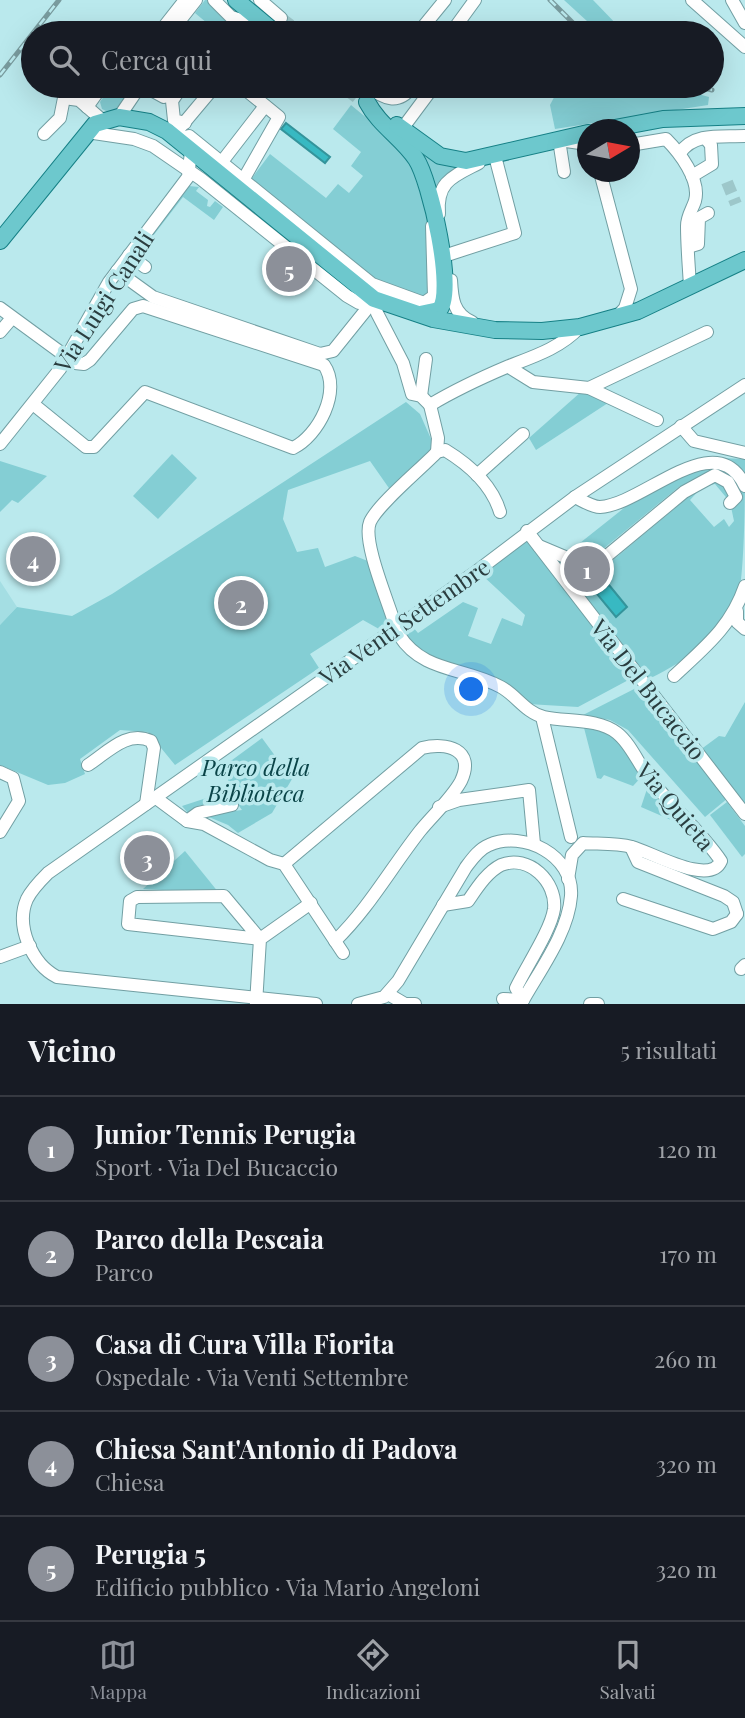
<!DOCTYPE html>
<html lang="it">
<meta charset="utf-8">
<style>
:root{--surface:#171b24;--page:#242831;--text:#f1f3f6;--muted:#9ea1a6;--line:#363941;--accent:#8c9099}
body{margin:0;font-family:"Playfair Display",serif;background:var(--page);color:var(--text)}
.compass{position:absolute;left:577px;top:119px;width:63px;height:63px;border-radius:50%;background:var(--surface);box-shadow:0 7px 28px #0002;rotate:80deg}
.you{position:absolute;left:472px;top:690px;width:24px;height:24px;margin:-18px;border:5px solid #fff;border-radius:50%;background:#1a73e8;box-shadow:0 0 0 10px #1a73e833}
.badge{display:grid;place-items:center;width:46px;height:46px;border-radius:50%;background:var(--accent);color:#fff;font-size:23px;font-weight:700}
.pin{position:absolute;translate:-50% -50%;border:4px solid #fff;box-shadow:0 2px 7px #0006}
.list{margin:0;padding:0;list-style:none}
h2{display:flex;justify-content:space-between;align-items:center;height:91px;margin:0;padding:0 28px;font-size:30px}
h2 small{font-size:23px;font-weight:400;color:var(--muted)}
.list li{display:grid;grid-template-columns:46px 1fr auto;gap:21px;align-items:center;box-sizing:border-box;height:105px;padding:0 28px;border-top:2px solid var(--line)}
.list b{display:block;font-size:26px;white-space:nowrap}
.list p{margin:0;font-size:23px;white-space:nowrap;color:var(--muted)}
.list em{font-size:23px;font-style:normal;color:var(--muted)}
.icon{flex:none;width:38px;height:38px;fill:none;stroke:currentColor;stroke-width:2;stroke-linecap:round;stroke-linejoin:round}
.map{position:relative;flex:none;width:745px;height:1004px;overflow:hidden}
.search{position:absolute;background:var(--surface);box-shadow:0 7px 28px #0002;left:21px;right:21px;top:21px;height:77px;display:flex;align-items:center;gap:18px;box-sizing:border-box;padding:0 24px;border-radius:38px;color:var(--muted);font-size:26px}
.sheet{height:616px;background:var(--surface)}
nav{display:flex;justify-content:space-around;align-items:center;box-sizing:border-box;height:98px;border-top:2px solid var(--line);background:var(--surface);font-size:19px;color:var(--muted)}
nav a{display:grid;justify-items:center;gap:4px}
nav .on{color:var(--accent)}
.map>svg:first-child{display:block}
.built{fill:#a4dee3}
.green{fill:#84ced4;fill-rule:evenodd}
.water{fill:#38b9c2;stroke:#34949b;stroke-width:2}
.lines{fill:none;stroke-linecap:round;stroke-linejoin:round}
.minor-tunnel{stroke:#9dc7ca;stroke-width:12;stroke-dasharray:12 6;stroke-linecap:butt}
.major-tunnel{stroke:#9dc7ca;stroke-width:16;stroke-dasharray:16 8;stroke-linecap:butt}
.minor-casing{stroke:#729fa3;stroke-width:14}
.major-casing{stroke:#168086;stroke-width:18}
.minor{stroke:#fff;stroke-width:12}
.major{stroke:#6dc8cd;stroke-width:16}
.rail-casing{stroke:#799b9e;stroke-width:5}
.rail{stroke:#bae9ed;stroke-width:2.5;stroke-dasharray:8;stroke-linecap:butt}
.labels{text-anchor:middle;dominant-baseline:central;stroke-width:7;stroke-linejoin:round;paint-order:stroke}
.street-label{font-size:23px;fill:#2a3d3f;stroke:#bae9ed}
.park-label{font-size:23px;font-style:italic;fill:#0a4448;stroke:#bae9ed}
</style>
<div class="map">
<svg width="745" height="1004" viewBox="0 0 745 1004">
<rect width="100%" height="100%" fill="#bae9ed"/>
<path class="built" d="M 0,581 L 17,607 L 0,625 Z"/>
<g class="green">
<path d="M 205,0 L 210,0 L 217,12 L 231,21 L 219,33 L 195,13 Z"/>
<path d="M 564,0 L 593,0 L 621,29 L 618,33 L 600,33 Z"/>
<path d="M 111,86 L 131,86 C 130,96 119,111 108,112 L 102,109 L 100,102 Z"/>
<path d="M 560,86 L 669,86 L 709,97 L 708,105 L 555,129 L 550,105 Z"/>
<path d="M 351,105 C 370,121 391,137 406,156 C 435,194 429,248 429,292 L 425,298 L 380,283 L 249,182 L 270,154 L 326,198 L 338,184 L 349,193 L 363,176 L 351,166 L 361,152 L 333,129 Z"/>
<path d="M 423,155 L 439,163 L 457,167 L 444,177 L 436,189 Z"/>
<path d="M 189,186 L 199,187 L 196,191 L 208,200 L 207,206 L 210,207 L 215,201 L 223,207 L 214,220 L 183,197 L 139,254 L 137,252 Z"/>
<path d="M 582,391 L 611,401 L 536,450 L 529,438 Z"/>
<path d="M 406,402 L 420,414 L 435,448 L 391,491 L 370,461 L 288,490 L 283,519 L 297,552 L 318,548 L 325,567 L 355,556 L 373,563 L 391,621 L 379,629 L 363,620 L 310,654 L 319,668 L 175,765 L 148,732 L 120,730 L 80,759 L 85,774 L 65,783 L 48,785 L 0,765 L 0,625 L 17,607 L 72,616 L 112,594 Z"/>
<path d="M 172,454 L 197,478 L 158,519 L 133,496 Z"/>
<path d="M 723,458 L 745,459 C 745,494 745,580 736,609 C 717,643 679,664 645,681 L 556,562 L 677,466 ZM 715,484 L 730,502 L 734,521 L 729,527 L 724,519 L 714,527 L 690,500 L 702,487 ZM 680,486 L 687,498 L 606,566 L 597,554 Z"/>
<path d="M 0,461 L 47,476 L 18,503 L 12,500 L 0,512 Z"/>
<path d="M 527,536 L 634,677 L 578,707 L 528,704 L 435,664 L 402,634 L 412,626 L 418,633 L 463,602 L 478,608 L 468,636 L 491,644 L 502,618 L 522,626 L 525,615 L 482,575 Z"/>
<path d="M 642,685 L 728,798 L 705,817 L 628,730 L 610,720 L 583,715 Z"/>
<path d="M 745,702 L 745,809 L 700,750 L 719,736 L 725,737 Z"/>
<path d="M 583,724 L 608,728 L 646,772 L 633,786 L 604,775 L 601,779 L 597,778 Z"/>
<path d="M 262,738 L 292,779 L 272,813 L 238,833 L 228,825 L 204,815 L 242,810 L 234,799 L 198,806 L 188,813 L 182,806 L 228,791 L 228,763 Z"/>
<path d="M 648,786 L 685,826 L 641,807 Z"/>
<path d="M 727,802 L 745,826 L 745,854 L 742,857 L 710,815 Z"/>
<path d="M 185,851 L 219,893 L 143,889 Z"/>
</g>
<g class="water">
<path d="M 286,123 L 330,157 L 325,163 L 281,129 Z"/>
<path d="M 609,585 L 627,607 L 616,617 L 597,594 Z"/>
</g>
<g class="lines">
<g class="minor-tunnel">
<path d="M 281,18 L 297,30"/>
<path d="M 727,182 L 736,204"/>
</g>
<path class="major-tunnel" d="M 345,86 L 358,96"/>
<defs>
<g id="minor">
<path d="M 214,0 L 231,17 L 245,21"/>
<path d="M 260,0 L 281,18"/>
<path d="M 692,0 L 745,47"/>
<path d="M 732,0 L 745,23"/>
<path d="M 297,30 L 300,33"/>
<path d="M 116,33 L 125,33"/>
<path d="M 159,33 L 185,0"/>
<path d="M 170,33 L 196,0"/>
<path d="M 225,33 L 239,22 L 266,25"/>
<path d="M 418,33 L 445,0"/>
<path d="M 451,33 L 475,0"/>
<path d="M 476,33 L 478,33"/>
<path d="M 144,86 L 164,97 L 177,92"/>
<path d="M 182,86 L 172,101 L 174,120 L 185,123"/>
<path d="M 241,86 L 279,117 L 242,182"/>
<path d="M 367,86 C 384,99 398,106 413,86"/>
<path d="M 79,100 L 82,86"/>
<path d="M 87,107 L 102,86"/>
<path d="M 119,117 L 140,86"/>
<path d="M 402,129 L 434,86"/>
<path d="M 87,132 L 134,139 L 153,146 L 201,179 L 347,296 L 359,303 L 370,302"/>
<path d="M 44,134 L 60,118 L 64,98 L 79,100 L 102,120"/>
<path d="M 173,136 L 215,86"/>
<path d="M 177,139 L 189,136 L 372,284 L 424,303 L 434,296 L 432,226"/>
<path d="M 630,145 L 666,139 C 679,152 701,180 695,201 C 692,210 687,216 687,226 C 687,247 689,267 690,287"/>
<path d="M 680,153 C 694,132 722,137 745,136"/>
<path d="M 224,159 L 265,106"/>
<path d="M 564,172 L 559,140 L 580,143 L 588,148"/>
<path d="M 600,172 L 631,289 L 625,308 L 615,319"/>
<path d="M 692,176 L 712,164 L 711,145 L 706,139"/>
<path d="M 439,214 C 436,181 454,176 479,163"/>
<path d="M 688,247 L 698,244 L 699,218 L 708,213"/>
<path d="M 129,255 L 145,267"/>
<path d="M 447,255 L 515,233 L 495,156"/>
<path d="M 117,271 L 153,297 L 320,354 L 333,351 L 374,300"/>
<path d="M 451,280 C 452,298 453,314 472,322"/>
<path d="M 374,299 L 377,313 L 403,363 L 412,394 L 421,396 L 430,405"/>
<path d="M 0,308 L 75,363 L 84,364 L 90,360 L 133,309 L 143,306 L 324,365 C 342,391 318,436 293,448 L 145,392 L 94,447 L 86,447 L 33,404"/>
<path d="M 0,332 L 12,318"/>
<path d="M 509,367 L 533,382 L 589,388 L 657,420"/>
<path d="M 589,388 L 707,332"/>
<path d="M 421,396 L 426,359"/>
<path d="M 681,426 L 694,441 L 745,453"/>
<path d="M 0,444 L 60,369 L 109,282 L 188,177 L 191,152"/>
<path d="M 437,452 L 438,438 L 430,405 C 455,390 483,377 509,366 C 535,356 560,348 580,327"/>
<path d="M 477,475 L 523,434"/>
<path d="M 575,497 C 583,501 592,507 600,507 C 643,505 716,424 745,486"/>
<path d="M 527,531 L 745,814"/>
<path d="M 539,546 L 584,565 L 597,564 L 684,492 L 715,475 L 728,482 L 736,497 L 730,503"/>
<path d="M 737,611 L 737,622 L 745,629"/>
<path d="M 394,622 C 388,601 362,541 370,522 C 378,504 422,468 437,452 L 445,450 C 468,464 492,485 500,512"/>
<path d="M 399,635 C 423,673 465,667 501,687 C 516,695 526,713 544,717 C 566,722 598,718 617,733 C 630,743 638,763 648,776 C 670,806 700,830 721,861 C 710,887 651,852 632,847 C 617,843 599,844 583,843 L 572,855 L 568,879"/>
<path d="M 674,676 C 705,647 731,627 745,586"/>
<path d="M 542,717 L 571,837"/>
<path d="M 88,765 C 108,752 127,730 151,741 L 154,748 L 146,804"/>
<path d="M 0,772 L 13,778 L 19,801 L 0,832"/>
<path d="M 156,798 L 187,821 L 204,824 L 270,860 L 284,864 L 343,953"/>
<path d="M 439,807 L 459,800 L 529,790 L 534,844"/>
<path d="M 187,821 L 198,813 L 232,805"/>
<path d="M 631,847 L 638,862 L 724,896 L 733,902 L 737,914"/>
<path d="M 284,864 L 422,748 C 446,742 476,749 461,781 C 452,798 432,816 420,831 C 391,868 369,908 335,941"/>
<path d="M 224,896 L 260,939 L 128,924 L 130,901 L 137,897 Z"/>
<path d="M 623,899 L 713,929 L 731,922 L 737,914"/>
<path d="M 443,905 L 468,901 C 477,888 487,872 501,865 C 529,854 557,882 554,909 C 551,930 526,967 516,988 L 523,1000"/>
<path d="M 0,957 L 30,946"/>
<path d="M 741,969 L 745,965"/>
<path d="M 388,994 L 405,1004 L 415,1004"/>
<path d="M 503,999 L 523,1000"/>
<path d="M 256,1004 L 260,939 L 311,903"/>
<path d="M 316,1004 L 57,977 C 32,964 15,926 27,899 C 32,889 40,881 48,873 L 473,574 L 575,497 L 745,385"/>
<path d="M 358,1004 L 384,997 L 398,981 L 466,867 C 472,859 479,849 489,845 C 523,830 574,855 571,896 C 568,934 539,971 521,1004"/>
<path d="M 590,1004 L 598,1004"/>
</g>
<g id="major">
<path d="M 236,0 L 272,30"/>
<path d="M 367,102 C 379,125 402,138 416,159 C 430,180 456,293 439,310 L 420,314"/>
<path d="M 397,125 L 440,156 L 466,161 L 588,133"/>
<path d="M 604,130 L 663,119 L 745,116"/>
<path d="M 0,241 L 95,124 L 119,117 L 149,122 L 167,131 L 374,299 L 433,319 L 495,330 L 542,331 L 580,327 L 638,311 L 745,260"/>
</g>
</defs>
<use href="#minor" class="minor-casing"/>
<use href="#major" class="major-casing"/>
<use href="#minor" class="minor"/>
<use href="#major" class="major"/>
<defs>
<g id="rail">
<path d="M 550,0 L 583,33"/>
<path d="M 0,75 L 59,0"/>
<path d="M 695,86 L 712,90"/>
</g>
</defs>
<use href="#rail" class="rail-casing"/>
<use href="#rail" class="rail"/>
</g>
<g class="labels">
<g class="street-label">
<text transform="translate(103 301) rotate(-57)">Via Luigi Canali</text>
<text transform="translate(404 621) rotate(-35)">Via Venti Settembre</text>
<text transform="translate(649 689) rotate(52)">Via Del Bucaccio</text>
<text transform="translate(676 806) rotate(50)">Via Quieta</text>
</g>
<g class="park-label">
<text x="256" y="766">Parco della<tspan x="256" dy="26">Biblioteca</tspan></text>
</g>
</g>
</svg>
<svg class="compass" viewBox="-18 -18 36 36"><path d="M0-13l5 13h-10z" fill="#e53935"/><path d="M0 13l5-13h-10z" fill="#9ea1a6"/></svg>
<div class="you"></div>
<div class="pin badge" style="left:587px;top:569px">1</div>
<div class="pin badge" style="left:241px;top:603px">2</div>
<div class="pin badge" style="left:147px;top:858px">3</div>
<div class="pin badge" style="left:33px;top:559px">4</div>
<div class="pin badge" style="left:289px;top:269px">5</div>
<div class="search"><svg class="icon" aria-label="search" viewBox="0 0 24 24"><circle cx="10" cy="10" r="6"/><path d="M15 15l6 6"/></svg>Cerca qui</div>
</div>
<section class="sheet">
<h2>Vicino<small>5 risultati</small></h2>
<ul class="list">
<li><span class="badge">1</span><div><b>Junior Tennis Perugia</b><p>Sport · Via Del Bucaccio</p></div><em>120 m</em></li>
<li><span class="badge">2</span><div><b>Parco della Pescaia</b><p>Parco</p></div><em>170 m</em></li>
<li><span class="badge">3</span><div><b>Casa di Cura Villa Fiorita</b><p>Ospedale · Via Venti Settembre</p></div><em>260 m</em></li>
<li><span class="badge">4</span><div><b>Chiesa Sant'Antonio di Padova</b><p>Chiesa</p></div><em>320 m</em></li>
<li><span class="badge">5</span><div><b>Perugia 5</b><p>Edificio pubblico · Via Mario Angeloni</p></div><em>320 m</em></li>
</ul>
</section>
<nav>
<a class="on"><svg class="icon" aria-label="map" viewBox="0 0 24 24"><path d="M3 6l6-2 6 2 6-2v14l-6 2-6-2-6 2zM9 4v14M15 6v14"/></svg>Mappa</a>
<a><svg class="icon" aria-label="directions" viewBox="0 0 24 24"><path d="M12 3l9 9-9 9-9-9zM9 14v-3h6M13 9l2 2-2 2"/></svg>Indicazioni</a>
<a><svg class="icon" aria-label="saved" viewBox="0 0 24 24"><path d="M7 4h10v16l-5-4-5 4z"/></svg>Salvati</a>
</nav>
